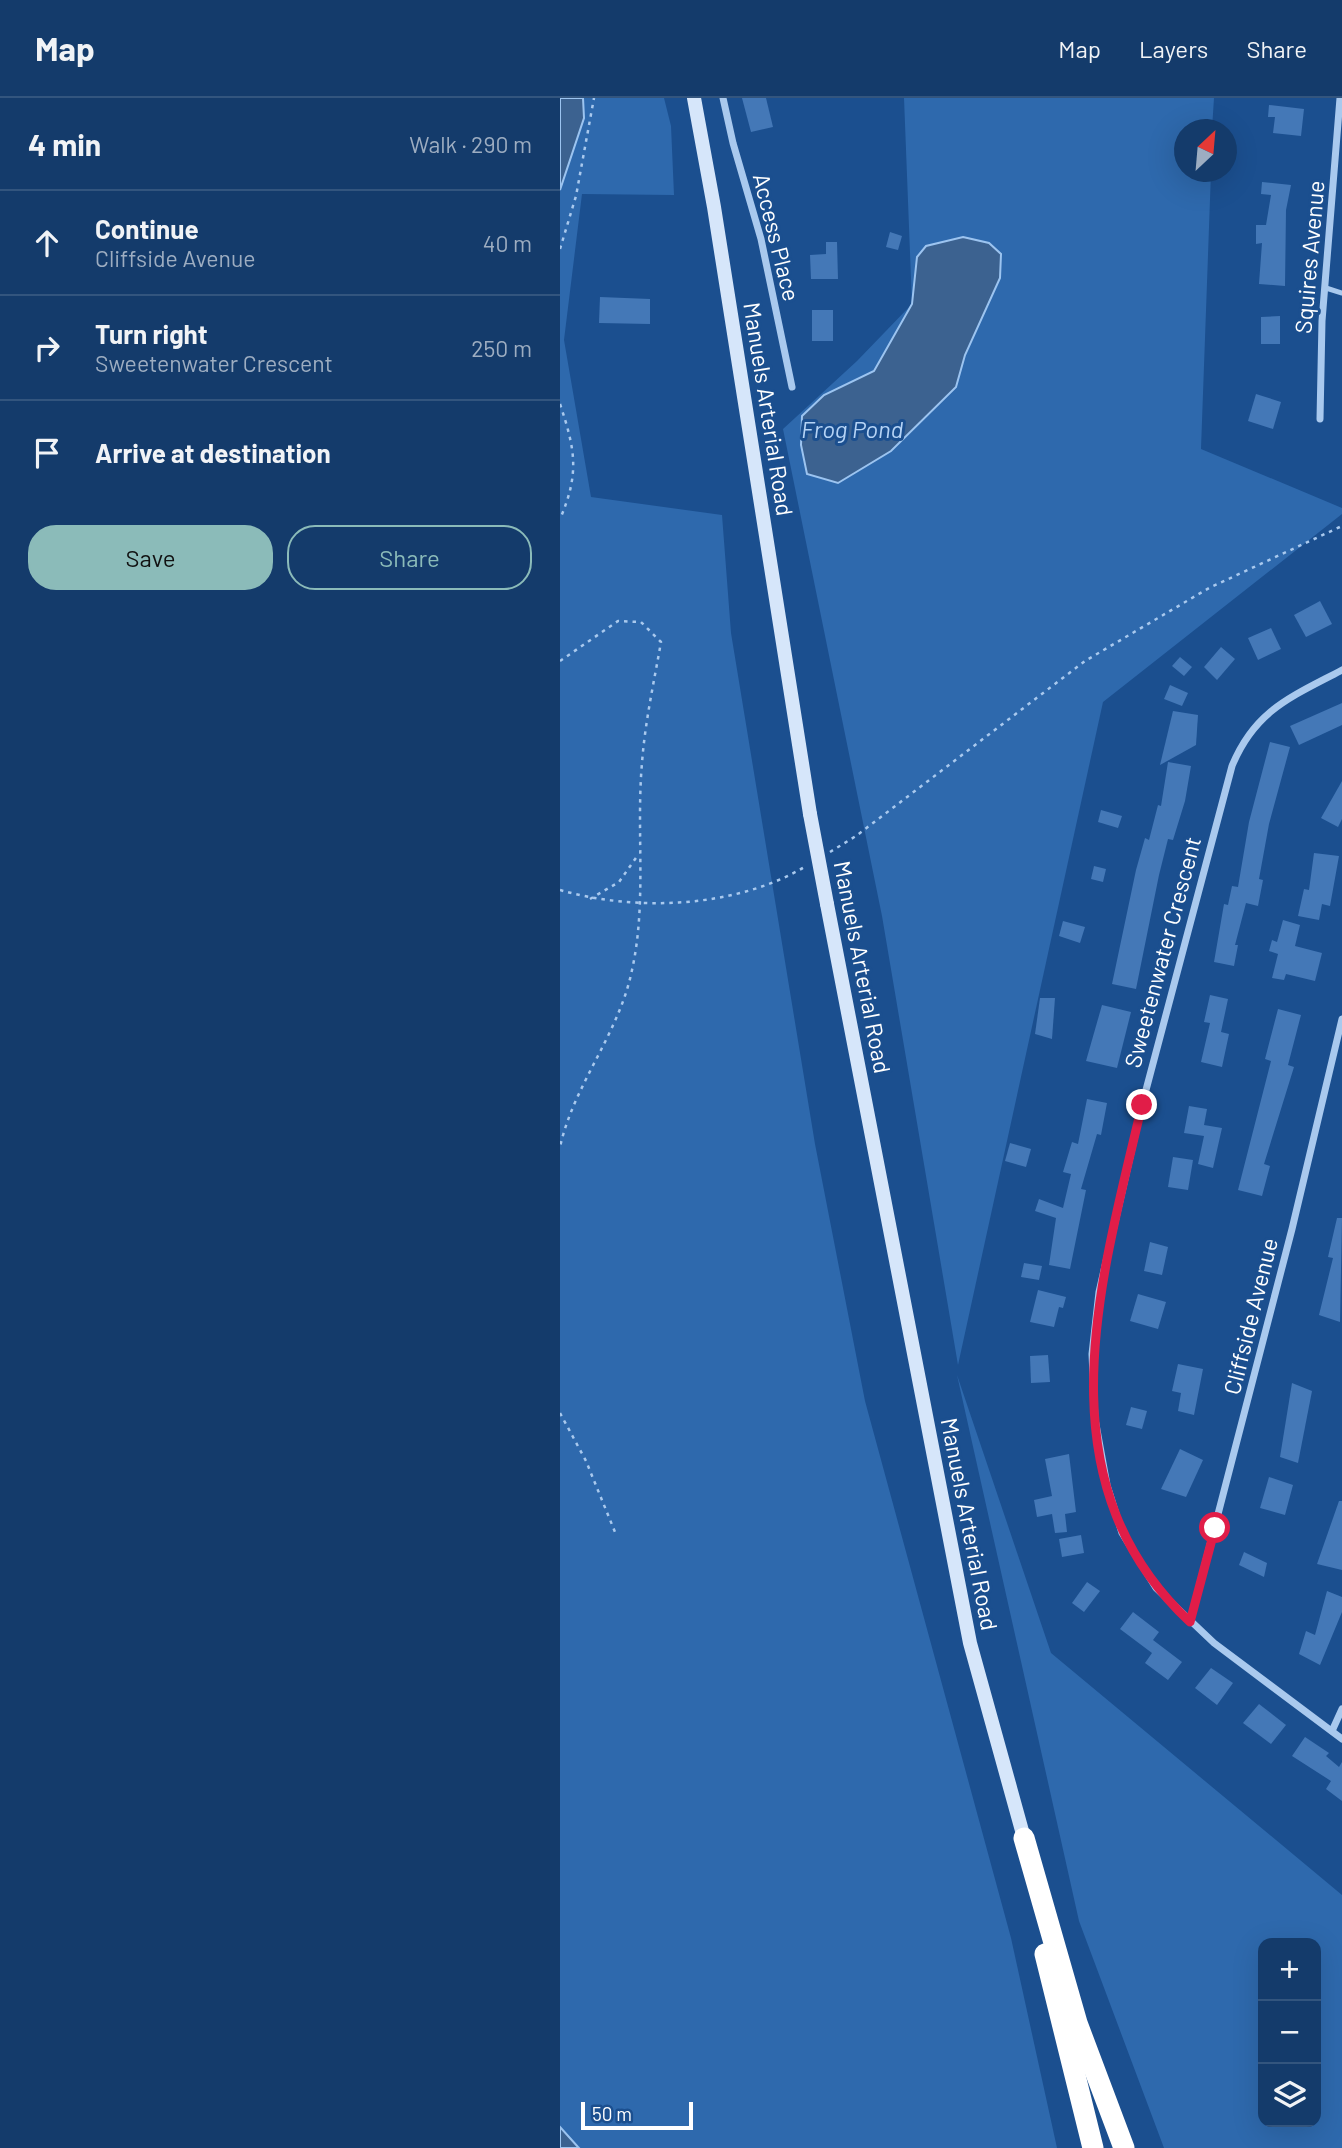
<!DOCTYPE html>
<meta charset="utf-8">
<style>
:root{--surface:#143b6b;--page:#1d4271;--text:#f1f3f6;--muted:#9dadc1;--line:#33557e;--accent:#8bbbb9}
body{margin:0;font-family:Barlow,sans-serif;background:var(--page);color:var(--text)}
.controls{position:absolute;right:21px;bottom:21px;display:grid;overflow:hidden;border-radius:14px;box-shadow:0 7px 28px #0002}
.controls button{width:63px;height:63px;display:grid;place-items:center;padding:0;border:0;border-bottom:2px solid var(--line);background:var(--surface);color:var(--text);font:35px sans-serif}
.compass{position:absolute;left:614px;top:21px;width:63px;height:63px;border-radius:50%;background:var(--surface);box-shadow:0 7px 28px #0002;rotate:26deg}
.scale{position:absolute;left:21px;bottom:18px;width:112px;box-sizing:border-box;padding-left:7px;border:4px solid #fff;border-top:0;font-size:19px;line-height:24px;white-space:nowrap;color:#fff;-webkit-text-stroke:5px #1b4f8f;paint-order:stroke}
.stop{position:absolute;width:21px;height:21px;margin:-16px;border:5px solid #e11d48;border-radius:50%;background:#fff}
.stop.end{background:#e11d48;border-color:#fff;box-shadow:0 2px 7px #0008}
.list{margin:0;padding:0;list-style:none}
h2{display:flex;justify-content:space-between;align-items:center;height:91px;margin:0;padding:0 28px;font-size:30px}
h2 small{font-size:23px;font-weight:400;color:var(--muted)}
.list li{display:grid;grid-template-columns:46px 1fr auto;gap:21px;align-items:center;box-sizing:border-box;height:105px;padding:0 28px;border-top:2px solid var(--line)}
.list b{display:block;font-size:26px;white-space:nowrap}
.list p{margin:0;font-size:23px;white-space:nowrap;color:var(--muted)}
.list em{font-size:23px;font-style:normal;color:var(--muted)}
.actions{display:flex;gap:14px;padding:21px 28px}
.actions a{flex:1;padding:16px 0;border:2px solid var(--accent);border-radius:28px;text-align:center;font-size:24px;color:var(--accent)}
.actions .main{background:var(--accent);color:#111}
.icon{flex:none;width:38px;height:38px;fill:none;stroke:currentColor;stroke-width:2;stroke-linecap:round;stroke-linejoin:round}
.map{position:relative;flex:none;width:782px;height:2050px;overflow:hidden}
header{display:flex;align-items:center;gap:42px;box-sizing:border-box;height:98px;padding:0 35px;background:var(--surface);border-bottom:2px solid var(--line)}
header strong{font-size:33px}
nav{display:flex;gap:38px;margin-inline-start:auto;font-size:24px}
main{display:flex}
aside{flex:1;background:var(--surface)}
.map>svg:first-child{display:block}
.green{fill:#2e69ad;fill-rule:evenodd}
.water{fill:#3c6290;stroke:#9cc4f0;stroke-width:2}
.building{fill:#4478b7}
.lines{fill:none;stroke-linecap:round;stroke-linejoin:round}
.path{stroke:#a9c9ee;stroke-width:2.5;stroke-dasharray:3.5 5;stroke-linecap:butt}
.service{stroke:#a9c9ee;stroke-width:5}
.minor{stroke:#a9c9ee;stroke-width:7}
.secondary{stroke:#d6e6fa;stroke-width:14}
.motorway{stroke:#fff;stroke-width:21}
.secondary-bridge{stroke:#d6e6fa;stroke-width:14}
.route{stroke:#e11d48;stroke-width:9}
.labels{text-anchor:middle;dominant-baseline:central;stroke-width:6;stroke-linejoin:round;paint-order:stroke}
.street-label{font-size:23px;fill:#fff;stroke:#1b4f8f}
.water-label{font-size:24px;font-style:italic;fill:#b5d3f5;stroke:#1b4f8f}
</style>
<header>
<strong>Map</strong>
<nav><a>Map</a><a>Layers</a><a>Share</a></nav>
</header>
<main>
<aside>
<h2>4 min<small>Walk · 290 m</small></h2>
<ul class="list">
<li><svg class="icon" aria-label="ahead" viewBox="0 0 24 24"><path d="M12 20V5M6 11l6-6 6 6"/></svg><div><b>Continue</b><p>Cliffside Avenue</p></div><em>40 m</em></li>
<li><svg class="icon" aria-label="right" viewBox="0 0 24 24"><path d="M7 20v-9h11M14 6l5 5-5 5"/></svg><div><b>Turn right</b><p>Sweetenwater Crescent</p></div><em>250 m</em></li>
<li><svg class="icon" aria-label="arrive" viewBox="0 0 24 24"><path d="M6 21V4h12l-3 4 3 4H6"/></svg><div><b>Arrive at destination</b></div></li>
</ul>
<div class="actions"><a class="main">Save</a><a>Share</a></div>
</aside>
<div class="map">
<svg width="782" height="2050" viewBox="0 0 782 2050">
<rect width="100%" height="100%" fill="#1b4f8f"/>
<g class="green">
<path d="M 0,0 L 104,0 L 111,28 L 114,97 L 22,96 L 4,242 L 31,399 L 162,417 L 171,535 L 255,1046 L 305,1303 L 451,1840 L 497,2050 L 0,2050 Z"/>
<path d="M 344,0 L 654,0 L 652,31 L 624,32 L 624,74 L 651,74 L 641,351 L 782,410 L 782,416 L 543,604 L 398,1267 L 322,818 L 223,331 L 297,263 L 352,206 Z"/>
<path d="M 397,1277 L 491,1555 L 782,1797 L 782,2050 L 604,2050 L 519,1823 ZM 756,1845 L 756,2024 L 703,2024 L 703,1845 Z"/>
</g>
<g class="water">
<path d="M 0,0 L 23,0 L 24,20 L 0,92 Z"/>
<path d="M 403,139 L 429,145 L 441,156 L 440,180 L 405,257 L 396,289 L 331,353 L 278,385 L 247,376 L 241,347 L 242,318 L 264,297 L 314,273 L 352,206 L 357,159 L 366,148 Z"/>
<path d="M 0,2029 L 18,2049 L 19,2050 L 0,2050 Z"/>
</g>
<g class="building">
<path d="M 182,0 L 206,0 L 213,29 L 191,34 Z"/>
<path d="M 709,7 L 744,11 L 741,38 L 713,35 L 715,19 L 708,19 Z"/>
<path d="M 702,84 L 731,87 L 726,112 L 725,188 L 699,186 L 702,145 L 696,146 L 696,127 L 706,127 L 711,97 L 701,96 Z"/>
<path d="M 330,134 L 342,138 L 338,152 L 326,149 Z"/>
<path d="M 266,144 L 277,144 L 278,181 L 251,181 L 250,157 L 266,156 Z"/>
<path d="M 40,199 L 90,201 L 90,226 L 39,225 Z"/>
<rect x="252" y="212" width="21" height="31"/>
<path d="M 720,218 L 720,246 L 701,246 L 701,219 Z"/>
<path d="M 696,296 L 721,304 L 713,331 L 688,323 Z"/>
<path d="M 760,503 L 772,526 L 746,539 L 734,517 Z"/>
<path d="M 711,530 L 721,551 L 698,562 L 688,540 Z"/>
<path d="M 661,549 L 675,561 L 657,582 L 644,569 Z"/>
<path d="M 620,559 L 632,569 L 624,578 L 612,568 Z"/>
<path d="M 610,587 L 628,595 L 622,608 L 604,601 Z"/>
<path d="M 782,605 L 782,627 L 739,647 L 730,628 Z"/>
<path d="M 613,613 L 638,617 L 636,647 L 600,667 Z"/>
<path d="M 710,644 L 730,649 L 709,726 L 699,781 L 703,782 L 698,808 L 686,805 L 675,847 L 678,847 L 674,868 L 654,864 L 664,806 L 668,807 L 672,788 L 678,789 L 689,724 Z"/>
<path d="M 608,664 L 631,668 L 625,703 L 613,742 L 608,741 L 599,777 L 576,891 L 552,886 L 576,772 L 585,740 L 589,742 L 598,707 L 601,708 Z"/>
<path d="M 782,683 L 782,721 L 778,729 L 761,720 Z"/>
<path d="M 541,712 L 562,718 L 558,730 L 538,724 Z"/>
<path d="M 754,755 L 779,758 L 770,808 L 762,806 L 759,822 L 738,818 L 744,791 L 749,792 Z"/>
<path d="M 534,768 L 546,771 L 543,784 L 531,781 Z"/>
<path d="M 723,822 L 740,827 L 735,848 L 762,855 L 755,883 L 726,876 L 724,882 L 712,880 L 718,856 L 709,853 L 712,842 L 717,844 Z"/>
<path d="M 503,823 L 525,829 L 520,845 L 499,838 Z"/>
<path d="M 650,897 L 668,901 L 661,934 L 669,936 L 662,969 L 641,964 L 650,925 L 644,924 Z"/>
<path d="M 480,900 L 495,900 L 492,941 L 475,936 Z"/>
<path d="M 542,907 L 571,914 L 557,970 L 526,963 Z"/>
<path d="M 718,911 L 741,917 L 728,967 L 734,969 L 704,1066 L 710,1068 L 702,1098 L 678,1092 L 711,963 L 705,961 Z"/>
<path d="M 527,1001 L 547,1005 L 541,1037 L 537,1036 L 521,1091 L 526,1092 L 510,1171 L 489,1167 L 496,1120 L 475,1113 L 479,1101 L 503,1110 L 511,1076 L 503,1074 L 512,1044 L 518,1046 Z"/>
<path d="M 629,1008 L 647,1011 L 644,1027 L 662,1030 L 653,1070 L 638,1066 L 644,1038 L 624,1035 Z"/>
<path d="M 450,1045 L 471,1051 L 466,1069 L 445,1063 Z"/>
<path d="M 613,1059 L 633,1062 L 628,1092 L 608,1089 Z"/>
<path d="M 777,1120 L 782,1120 L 780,1224 L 759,1217 L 773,1160 L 768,1159 Z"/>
<path d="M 590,1144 L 608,1149 L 602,1177 L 584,1173 Z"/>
<path d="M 464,1165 L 482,1168 L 479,1182 L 461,1179 Z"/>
<path d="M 478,1192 L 506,1199 L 503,1210 L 499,1209 L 494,1229 L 470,1224 Z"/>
<path d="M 578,1196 L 606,1204 L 598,1231 L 570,1223 Z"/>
<path d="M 488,1257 L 490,1284 L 471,1285 L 470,1258 Z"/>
<path d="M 618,1266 L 643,1271 L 634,1317 L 618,1313 L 621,1295 L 612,1293 Z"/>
<path d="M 732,1285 L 752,1293 L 738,1365 L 720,1359 Z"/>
<path d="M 571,1309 L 587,1313 L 582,1331 L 566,1327 Z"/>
<path d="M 620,1351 L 643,1362 L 626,1399 L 601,1391 Z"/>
<path d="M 509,1356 L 516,1414 L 505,1416 L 507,1434 L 495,1435 L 492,1416 L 477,1419 L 474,1402 L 492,1398 L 485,1361 Z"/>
<path d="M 709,1379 L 733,1387 L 725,1417 L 700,1410 Z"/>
<path d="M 779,1403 L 782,1403 L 782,1472 L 757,1466 Z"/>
<path d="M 521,1437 L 524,1455 L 502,1459 L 499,1441 Z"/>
<path d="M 684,1454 L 707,1465 L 704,1479 L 679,1467 Z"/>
<path d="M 527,1484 L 540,1493 L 524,1514 L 512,1505 Z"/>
<path d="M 767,1493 L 782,1499 L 782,1514 L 760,1567 L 739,1556 L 746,1533 L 755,1537 Z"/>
<path d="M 573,1514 L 599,1534 L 593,1542 L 622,1564 L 608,1582 L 585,1565 L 592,1555 L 560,1531 Z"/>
<path d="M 651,1570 L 673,1585 L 657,1607 L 635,1590 Z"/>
<path d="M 699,1606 L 726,1627 L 711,1646 L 683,1625 Z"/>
<path d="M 745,1639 L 769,1655 L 766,1658 L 779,1669 L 782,1664 L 782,1703 L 766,1691 L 771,1683 L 732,1658 Z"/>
</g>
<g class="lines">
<g class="path">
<path d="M 0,151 L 16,98 L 34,0"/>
<path d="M 0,306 C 15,351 20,375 0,421"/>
<path d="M 0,563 L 58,523 L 81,524 L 101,544 C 94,584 85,624 82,665 C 76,733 87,805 72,872 C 59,936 14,986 0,1049"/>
<path d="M 270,754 L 296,738 L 525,563 L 649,490 L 782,428"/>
<path d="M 0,792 C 76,814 177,810 246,768"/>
<path d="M 30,801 L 59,784 L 78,757"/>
<path d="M 0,1315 L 26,1363 L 55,1434"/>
</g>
<path class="service" d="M 766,190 L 782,195"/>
<g class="minor">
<path d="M 163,0 L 173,45 L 201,141 L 232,289"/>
<path d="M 760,321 L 762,223 L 780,0"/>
<path d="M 782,572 C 731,599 695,612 672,668 L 582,1007 L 539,1194 L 532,1256 L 535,1321 L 547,1387 L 562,1435 L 596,1490 L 654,1545 L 782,1641"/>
<path d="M 630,1524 L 732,1131 L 782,921"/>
<path d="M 772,1633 L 782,1611"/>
</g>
<g class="secondary">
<path d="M 134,0 L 154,109 L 250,716"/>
<path d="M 267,806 L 410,1545 L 464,1740"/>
</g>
<g class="motorway">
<path d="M 464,1740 L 517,1925 L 564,2050"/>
<path d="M 485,1856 L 533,2050"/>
</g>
<path class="secondary-bridge" d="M 250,716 L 267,806"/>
</g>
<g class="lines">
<path class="route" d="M 582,1007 C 541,1182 478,1382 630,1524 L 655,1430"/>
</g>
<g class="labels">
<g class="street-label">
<text transform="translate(217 139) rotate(76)">Access Place</text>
<text transform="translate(749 159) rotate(-85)">Squires Avenue</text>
<text transform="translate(209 311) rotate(81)">Manuels Arterial Road</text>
<text transform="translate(602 854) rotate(-75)">Sweetenwater Crescent</text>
<text transform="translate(303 869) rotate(79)">Manuels Arterial Road</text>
<text transform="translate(690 1218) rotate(-76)">Cliffside Avenue</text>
<text transform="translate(410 1426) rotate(79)">Manuels Arterial Road</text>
</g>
<g class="water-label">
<text x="292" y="330">Frog Pond</text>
</g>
</g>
</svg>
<div class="controls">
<button>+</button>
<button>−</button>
<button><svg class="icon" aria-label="layers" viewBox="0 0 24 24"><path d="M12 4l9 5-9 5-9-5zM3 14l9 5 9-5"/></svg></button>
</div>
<svg class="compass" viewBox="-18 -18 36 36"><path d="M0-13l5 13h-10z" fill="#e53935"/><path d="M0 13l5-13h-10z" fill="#9dadc1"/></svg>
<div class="scale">50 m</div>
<div class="stop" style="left:655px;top:1430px"></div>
<div class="stop end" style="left:582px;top:1007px"></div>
</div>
</main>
